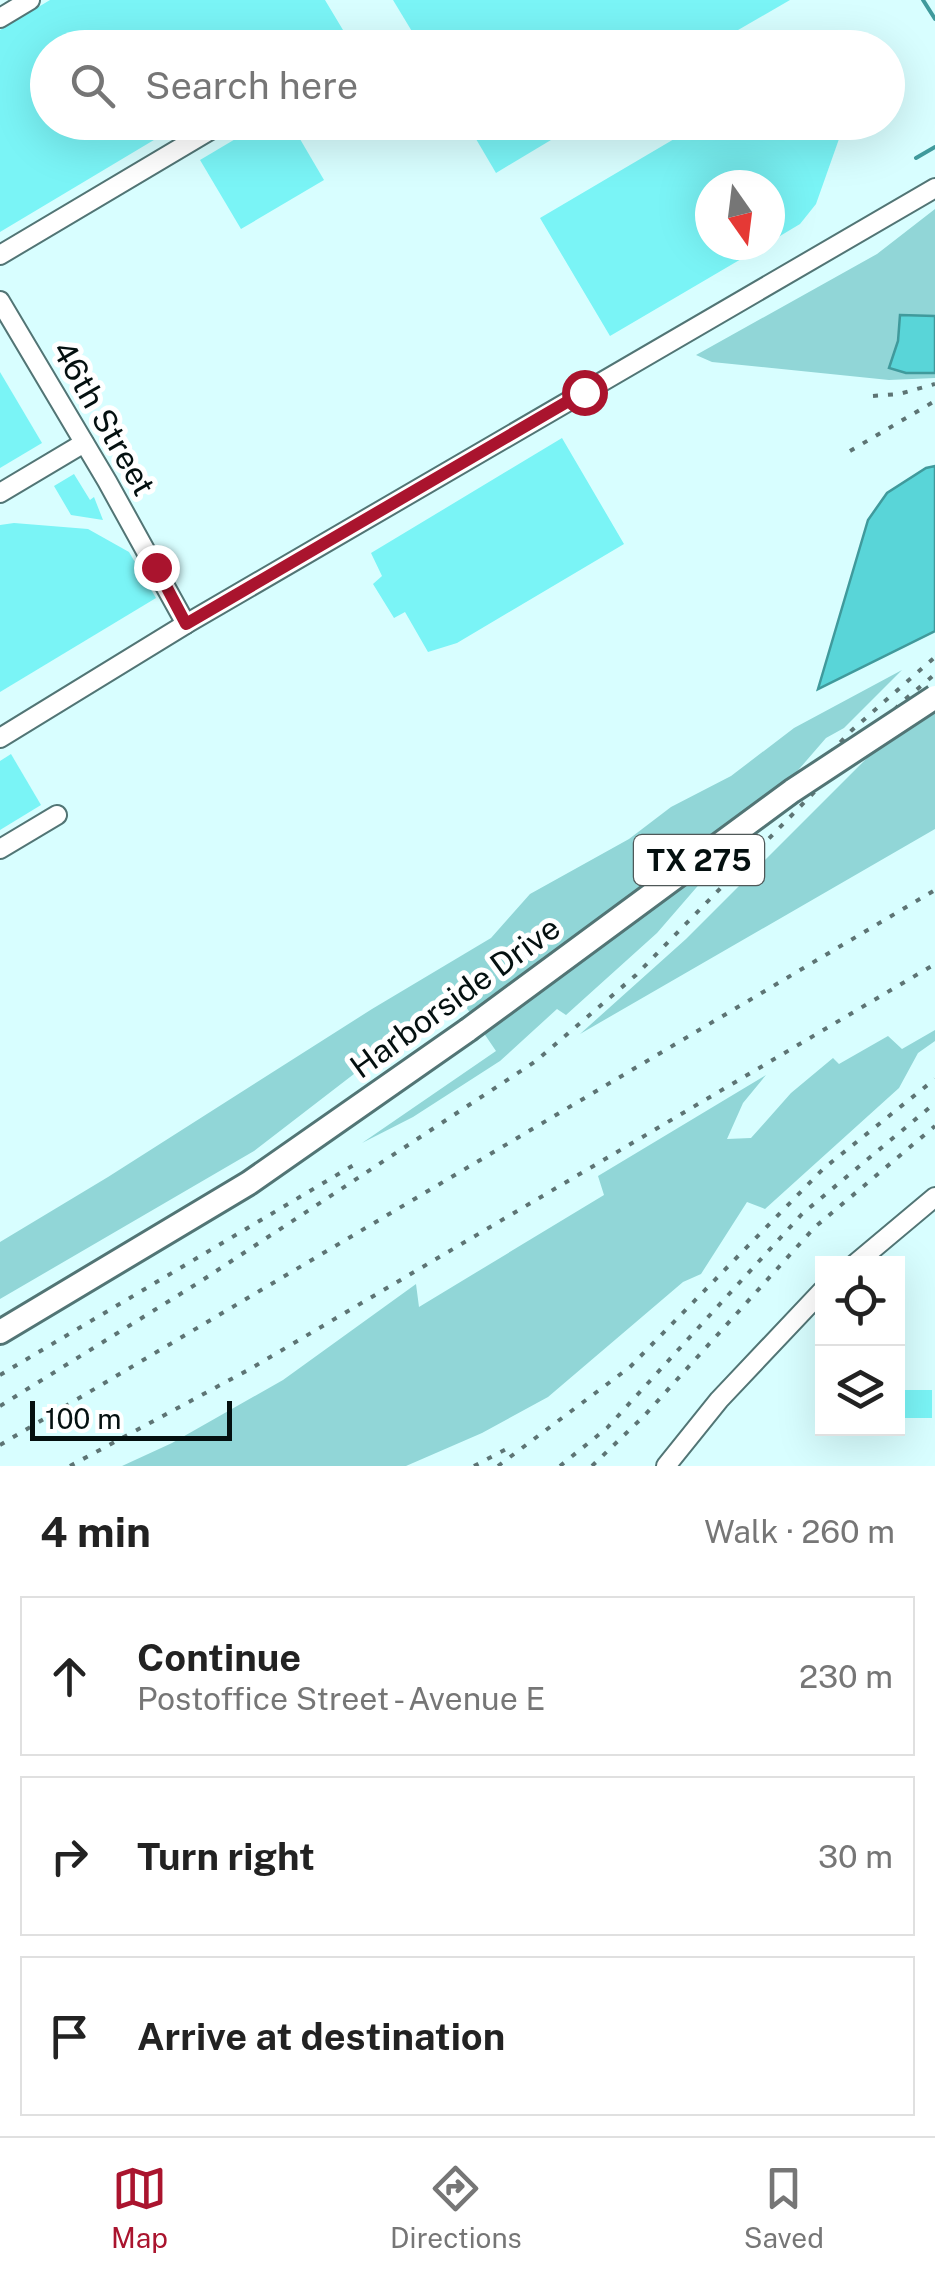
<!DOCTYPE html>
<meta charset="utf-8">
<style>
:root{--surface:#fff;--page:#f2f2f2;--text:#222;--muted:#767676;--line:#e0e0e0;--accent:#aa142e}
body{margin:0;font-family:"Public Sans",sans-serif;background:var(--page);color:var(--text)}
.controls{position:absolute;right:30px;bottom:30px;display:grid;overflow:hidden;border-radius:0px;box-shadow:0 10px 40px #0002}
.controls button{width:90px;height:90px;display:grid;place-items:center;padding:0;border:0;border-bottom:2px solid var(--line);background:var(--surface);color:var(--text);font:50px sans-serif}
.compass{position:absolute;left:695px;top:170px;width:90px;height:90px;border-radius:50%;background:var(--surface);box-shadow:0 10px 40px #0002;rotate:166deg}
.scale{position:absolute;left:30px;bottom:25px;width:202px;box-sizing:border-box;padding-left:10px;border:5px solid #041010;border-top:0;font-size:28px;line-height:35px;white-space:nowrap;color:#041010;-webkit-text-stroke:8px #fff;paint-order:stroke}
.stop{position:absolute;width:30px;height:30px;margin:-22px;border:8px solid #aa142e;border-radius:50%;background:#fff}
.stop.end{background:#aa142e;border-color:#fff;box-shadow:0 2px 10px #0008}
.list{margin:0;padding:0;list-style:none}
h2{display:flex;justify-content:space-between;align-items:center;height:130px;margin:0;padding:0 40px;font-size:42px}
h2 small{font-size:32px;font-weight:400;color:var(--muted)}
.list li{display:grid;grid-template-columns:65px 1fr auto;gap:30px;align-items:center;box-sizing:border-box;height:160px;margin:0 20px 20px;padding:0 20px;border:2px solid var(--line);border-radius:0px}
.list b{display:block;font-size:38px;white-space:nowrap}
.list p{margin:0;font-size:32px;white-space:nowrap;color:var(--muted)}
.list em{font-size:32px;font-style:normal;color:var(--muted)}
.icon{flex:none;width:55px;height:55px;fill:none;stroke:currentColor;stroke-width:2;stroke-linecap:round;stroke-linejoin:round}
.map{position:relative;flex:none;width:935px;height:1466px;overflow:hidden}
.search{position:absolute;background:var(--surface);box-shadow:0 10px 40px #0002;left:30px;right:30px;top:30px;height:110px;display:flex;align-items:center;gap:25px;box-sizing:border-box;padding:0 35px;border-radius:55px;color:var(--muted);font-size:38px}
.sheet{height:670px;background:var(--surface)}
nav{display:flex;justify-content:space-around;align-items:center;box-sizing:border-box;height:140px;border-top:2px solid var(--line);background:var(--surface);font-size:28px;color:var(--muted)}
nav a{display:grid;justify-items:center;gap:5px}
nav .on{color:var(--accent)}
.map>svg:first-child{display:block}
.green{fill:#91d6d7}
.water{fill:#59d5d8;stroke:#409a9c;stroke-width:2.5}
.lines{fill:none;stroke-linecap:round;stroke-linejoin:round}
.stream{stroke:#409a9c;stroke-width:4}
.building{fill:#7af4f6}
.minor-casing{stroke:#527575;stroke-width:22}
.major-casing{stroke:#527575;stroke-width:28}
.minor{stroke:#fff;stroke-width:18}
.major{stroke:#fff;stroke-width:22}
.rail{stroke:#5d7474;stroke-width:4;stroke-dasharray:5 10;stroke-linecap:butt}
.major-bridge-casing{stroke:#527575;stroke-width:28;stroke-linecap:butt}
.major-bridge{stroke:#fff;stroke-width:22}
.route{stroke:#aa142e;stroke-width:12}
.labels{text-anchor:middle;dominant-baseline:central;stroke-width:10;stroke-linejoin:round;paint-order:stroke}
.shield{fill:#fff;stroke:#4f5858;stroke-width:2.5}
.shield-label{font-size:30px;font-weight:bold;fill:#041010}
.street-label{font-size:32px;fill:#041010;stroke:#fff}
</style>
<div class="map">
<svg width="935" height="1466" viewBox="0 0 935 1466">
<rect width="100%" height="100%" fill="#d8feff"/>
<g class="green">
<path d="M 935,209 L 935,378 L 889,380 L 712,362 L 696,355 L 877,254 Z"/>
<path d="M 902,670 L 844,728 L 826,738 L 657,933 L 566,1015 L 557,1009 L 500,1061 L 413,1117 L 362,1143 L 496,1051 L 462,1001 L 402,1037 L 254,1151 L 0,1299 L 0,1242 L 108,1177 L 372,1009 L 491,938 L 530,894 L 629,839 L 671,807 L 731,776 L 794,728 Z"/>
<path d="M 935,690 L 935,829 L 580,1034 L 686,939 Z"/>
<path d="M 935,1030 L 935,1041 L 918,1053 L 899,1088 L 765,1209 L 747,1202 L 701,1274 L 683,1282 L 548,1397 L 482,1433 L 406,1466 L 122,1466 L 172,1443 L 283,1380 L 416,1284 L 419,1307 L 604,1195 L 598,1176 L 766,1075 L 743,1103 L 727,1139 L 751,1138 L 791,1093 L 833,1058 L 839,1064 L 888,1036 L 902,1049 Z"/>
</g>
<g class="water">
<path d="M 900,315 L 935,316 L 935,373 L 906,373 L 889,368 L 898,341 Z"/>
<path d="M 935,466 L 935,631 L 818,689 L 868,520 L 887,493 L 926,468 Z"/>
</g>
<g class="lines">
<g class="stream">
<path d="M 923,0 L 935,19"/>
<path d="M 916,158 L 935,147"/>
</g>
</g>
<g class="building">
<path d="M 50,0 L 325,0 L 346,35 L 325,48 L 48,48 L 48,122 L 184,122 L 0,232 L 0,30 Z"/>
<path d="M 393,0 L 790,0 L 707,48 L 422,48 Z"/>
<path d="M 264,122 L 290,122 L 324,180 L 241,229 L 200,160 Z"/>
<path d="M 466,122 L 581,122 L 496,173 Z"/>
<path d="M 703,122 L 845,122 L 816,204 L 800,224 L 770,242 L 770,185 L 710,185 L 710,245 L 765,245 L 610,336 L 540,218 Z"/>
<path d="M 0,372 L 42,443 L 0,468 Z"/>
<path d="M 562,438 L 624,544 L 457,643 L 428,652 L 405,612 L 394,618 L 373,584 L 382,576 L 371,553 Z"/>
<path d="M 74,474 L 90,500 L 94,497 L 103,520 L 71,515 L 54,486 Z"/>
<path d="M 14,523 L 88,529 L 129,552 L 156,598 L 0,692 L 0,525 Z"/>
<path d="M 11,754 L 41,805 L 0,830 L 0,761 Z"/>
<rect x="898" y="1390" width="34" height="28"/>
</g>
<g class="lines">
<defs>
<g id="minor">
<path d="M 0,18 L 30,0"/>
<path d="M 0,255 L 224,122"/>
<path d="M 0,301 L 107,481 L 186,624"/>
<path d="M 0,493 L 84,443"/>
<path d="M 0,738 L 186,624 L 935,188"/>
<path d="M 0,849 L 57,815"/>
<path d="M 855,1264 L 935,1197"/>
<path d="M 666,1466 L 719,1400 L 822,1291"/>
</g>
<path id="major" d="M 0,1332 L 249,1183 L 468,1030"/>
</defs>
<use href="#minor" class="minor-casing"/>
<use href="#major" class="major-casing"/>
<use href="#minor" class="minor"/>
<use href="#major" class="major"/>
<g class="rail">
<path d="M 873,396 L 899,394 L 935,384"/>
<path d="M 850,451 L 935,401"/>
<path d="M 789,797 L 851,731 L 935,657"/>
<path d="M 0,1375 L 357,1163"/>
<path d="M 0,1406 L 198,1283 L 536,1061 L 636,975 L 902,702 L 935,674"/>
<path d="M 0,1445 L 935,890"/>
<path d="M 70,1466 L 250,1369 L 935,964"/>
<path d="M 474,1466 L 510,1447"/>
<path d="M 498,1466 L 630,1367 L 823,1169 L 935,1079"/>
<path d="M 560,1466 L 607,1428 L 802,1214 L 935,1103"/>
<path d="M 592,1466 L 644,1416 L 815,1227 L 935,1126"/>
</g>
<defs>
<path id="major-bridge" d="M 468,1030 L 792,791 L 935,697"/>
</defs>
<use href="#major-bridge" class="major-bridge-casing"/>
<use href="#major-bridge" class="major-bridge"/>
</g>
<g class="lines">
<path class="route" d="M 156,567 L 186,624 L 584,392"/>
</g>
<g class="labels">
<rect class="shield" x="634" y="835" width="130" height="50" rx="8"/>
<g class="shield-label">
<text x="699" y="860">TX 275</text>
</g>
<g class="street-label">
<text transform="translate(104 418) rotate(60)">46th Street</text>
<text transform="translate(455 997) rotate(-36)">Harborside Drive</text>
</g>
</g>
</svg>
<div class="controls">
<button><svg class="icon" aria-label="locate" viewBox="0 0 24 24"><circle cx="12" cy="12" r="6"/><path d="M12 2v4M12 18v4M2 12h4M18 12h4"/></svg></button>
<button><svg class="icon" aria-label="layers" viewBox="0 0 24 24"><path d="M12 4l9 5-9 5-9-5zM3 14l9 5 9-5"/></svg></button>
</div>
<svg class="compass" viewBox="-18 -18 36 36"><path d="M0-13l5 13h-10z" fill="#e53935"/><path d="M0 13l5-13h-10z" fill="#767676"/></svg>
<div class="scale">100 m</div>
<div class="stop" style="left:584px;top:392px"></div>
<div class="stop end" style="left:156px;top:567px"></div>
<div class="search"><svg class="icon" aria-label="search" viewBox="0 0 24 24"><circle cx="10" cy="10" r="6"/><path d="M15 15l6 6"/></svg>Search here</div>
</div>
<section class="sheet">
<h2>4 min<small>Walk · 260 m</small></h2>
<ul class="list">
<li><svg class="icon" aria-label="ahead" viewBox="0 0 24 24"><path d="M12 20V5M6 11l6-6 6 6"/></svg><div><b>Continue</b><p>Postoffice Street - Avenue E</p></div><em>230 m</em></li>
<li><svg class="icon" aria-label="right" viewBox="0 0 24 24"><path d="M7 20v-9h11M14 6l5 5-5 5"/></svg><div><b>Turn right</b></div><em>30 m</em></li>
<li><svg class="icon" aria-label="arrive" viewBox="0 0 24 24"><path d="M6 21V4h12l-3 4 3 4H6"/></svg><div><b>Arrive at destination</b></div></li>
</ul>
</section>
<nav>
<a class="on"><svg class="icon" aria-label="map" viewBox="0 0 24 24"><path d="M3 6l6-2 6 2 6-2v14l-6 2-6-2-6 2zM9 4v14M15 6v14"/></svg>Map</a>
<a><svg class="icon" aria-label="directions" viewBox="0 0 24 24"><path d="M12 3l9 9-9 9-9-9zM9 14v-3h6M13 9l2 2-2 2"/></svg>Directions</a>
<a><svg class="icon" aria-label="saved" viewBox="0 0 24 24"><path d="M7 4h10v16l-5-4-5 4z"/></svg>Saved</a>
</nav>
